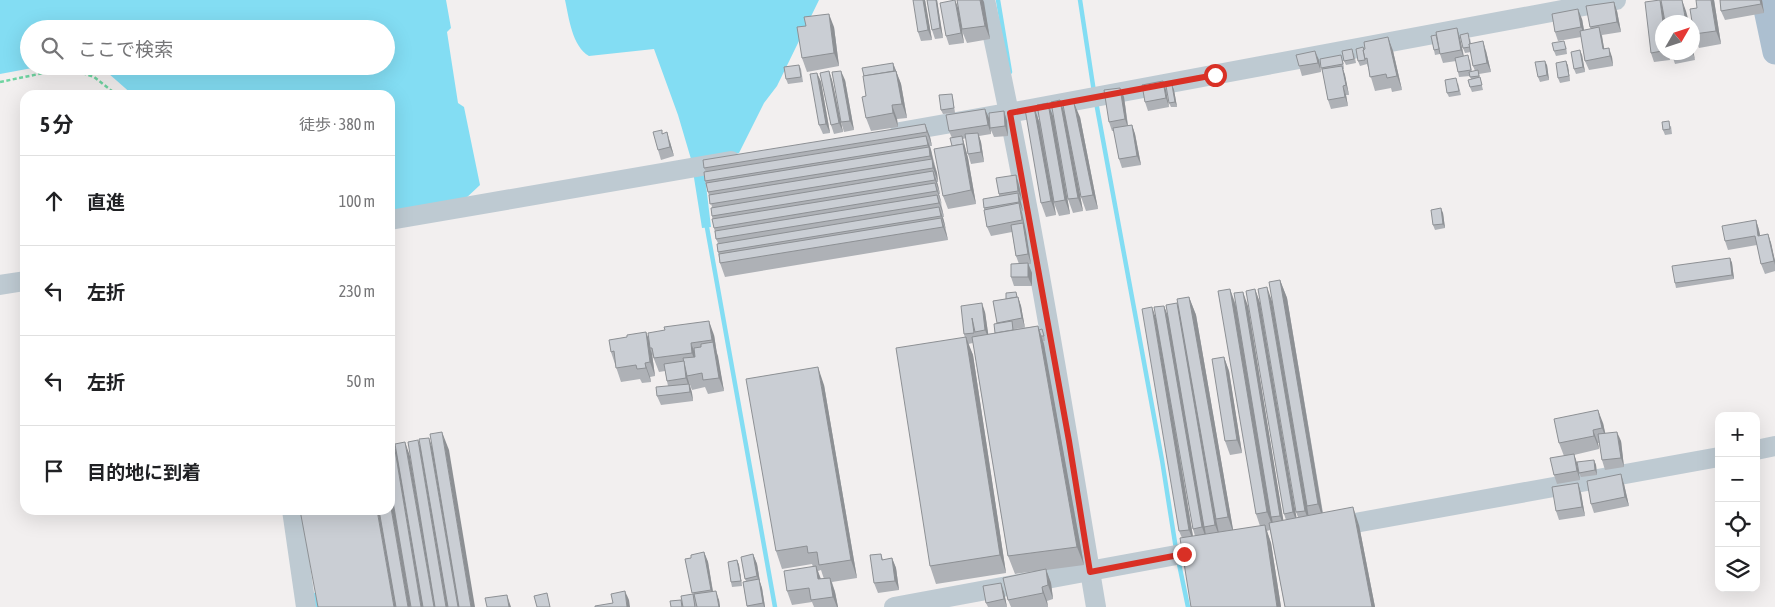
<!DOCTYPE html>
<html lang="ja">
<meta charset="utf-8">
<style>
:root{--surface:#fff;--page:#f6f6f6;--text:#202124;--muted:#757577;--line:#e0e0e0}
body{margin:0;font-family:"Asap Condensed","Noto Sans JP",sans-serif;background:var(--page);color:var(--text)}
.controls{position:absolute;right:15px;bottom:15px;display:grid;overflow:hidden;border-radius:10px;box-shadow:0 5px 20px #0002}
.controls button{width:45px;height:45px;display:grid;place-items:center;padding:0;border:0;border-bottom:1px solid var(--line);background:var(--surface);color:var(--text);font:25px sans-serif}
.compass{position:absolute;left:1655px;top:15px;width:45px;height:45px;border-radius:50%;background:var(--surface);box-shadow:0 5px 20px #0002;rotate:51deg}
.stop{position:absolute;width:15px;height:15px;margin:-11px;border:4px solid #d93025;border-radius:50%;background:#fff}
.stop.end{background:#d93025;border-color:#fff;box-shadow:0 1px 5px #0008}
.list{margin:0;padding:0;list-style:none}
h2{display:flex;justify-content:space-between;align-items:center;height:65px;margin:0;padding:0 20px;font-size:21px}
h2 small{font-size:16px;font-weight:400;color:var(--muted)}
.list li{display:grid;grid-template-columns:32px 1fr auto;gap:15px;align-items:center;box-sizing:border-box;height:90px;padding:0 20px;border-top:1px solid var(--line)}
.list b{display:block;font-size:19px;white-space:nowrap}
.list em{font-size:16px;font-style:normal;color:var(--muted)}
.icon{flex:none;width:28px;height:28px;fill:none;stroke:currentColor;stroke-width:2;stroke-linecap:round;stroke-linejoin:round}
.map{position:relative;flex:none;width:1775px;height:607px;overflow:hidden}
.search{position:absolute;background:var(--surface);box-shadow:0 5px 20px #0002;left:20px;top:20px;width:375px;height:55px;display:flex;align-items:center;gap:12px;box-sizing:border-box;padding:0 18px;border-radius:28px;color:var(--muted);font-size:19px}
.panel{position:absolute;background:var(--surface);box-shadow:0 5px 20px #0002;left:20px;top:90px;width:375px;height:425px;border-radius:15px}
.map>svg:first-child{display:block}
.water{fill:#83ddf3}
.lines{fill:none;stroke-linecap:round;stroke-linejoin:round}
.stream{stroke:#83ddf3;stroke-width:4.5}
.path{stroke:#6fd4a1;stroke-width:2.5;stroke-dasharray:4 2.5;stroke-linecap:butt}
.minor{stroke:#becad2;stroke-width:20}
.major{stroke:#acbfd0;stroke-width:25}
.wall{fill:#aeb1b6;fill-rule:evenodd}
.shaded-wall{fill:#8d9094}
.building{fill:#caced4;stroke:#8d9094}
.route{stroke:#d93025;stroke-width:6}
</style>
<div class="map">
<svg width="1775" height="607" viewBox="0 0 1775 607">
<rect width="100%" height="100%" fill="#f2efef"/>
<g class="water">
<path d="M 0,0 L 446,0 L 451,28 L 447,32 L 458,103 L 464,107 L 480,185 L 464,200 L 390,214 L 390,95 L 133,95 L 100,66 L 386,66 L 386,29 L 29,29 L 29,66 L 43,66 L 0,74 Z"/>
<path d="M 565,0 L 819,0 L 777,86 L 764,103 L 739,153 L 703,160 L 711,227 L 702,228 L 691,159 L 678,115 L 654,49 L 589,56 C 572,46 569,18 565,0 Z"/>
</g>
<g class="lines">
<g class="stream">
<path d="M 998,0 L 1010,72"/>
<path d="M 1080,0 L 1094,92"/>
<path d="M 1096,102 L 1162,460 L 1176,549"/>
<path d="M 706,222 L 775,607"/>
<path d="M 1178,559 L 1188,607"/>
<path d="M 314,595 L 316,607"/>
</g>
<path class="path" d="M 0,82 L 68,68 L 94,77 L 117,95"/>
<g class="minor">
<path d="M 985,0 C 1030,201 1062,404 1096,607"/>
<path d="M 900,132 L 1025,110 L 1616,0"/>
<path d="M 390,220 L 731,161"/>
<path d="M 0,285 L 25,281"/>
<path d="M 1756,450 L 1775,446"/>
<path d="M 292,510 L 306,607"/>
<path d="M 1333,527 L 1719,457"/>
<path d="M 894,607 L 1209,549"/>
</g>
<path class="major" d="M 1764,0 L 1775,52"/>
</g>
<g class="wall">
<path d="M 925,0 L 932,40 L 921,41 L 918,32 Z"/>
<path d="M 927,0 L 937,0 L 943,38 L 935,39 L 932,30 Z"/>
<path d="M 955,0 L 958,9 L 957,0 L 983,0 L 990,39 L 967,43 L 962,31 L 964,43 L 949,45 L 946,36 Z"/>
<path d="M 1660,0 L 1663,7 L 1686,11 L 1662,22 L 1662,52 L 1669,52 L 1670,60 L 1654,62 L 1651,53 Z"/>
<path d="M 1714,0 L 1721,44 L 1699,48 L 1694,34 L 1697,8 Z"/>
<path d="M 1720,0 L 1762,0 L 1764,13 L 1725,20 L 1721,11 Z"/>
<path d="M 1617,11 L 1621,32 L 1602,35 L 1604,49 L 1612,57 L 1613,66 L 1589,70 L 1585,61 L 1581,37 L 1558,41 L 1555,32 L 1582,19 L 1584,30 L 1591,29 L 1590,27 Z"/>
<path d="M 834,27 L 839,66 L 807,72 L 802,58 Z"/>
<path d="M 1388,37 L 1393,51 L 1402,90 L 1392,92 L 1391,88 L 1375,91 L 1367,64 L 1360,66 L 1358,61 L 1364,50 Z"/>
<path d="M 1460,38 L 1464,56 L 1470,60 L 1472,72 L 1475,71 L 1473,66 L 1471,52 L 1465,53 L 1463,48 L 1470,38 L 1471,44 L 1486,51 L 1491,72 L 1479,74 L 1483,90 L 1472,92 L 1470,87 L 1471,79 L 1470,76 L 1459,77 L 1458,72 L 1456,61 L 1443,63 L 1440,54 L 1435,55 L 1434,50 Z"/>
<path d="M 1566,46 L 1567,54 L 1556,56 L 1554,51 Z"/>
<path d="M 1671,52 L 1692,52 L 1695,60 L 1675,64 Z"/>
<path d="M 1354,53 L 1356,63 L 1346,65 L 1344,61 Z"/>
<path d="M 1582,55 L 1585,72 L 1576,74 L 1574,69 Z"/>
<path d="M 1319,60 L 1321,72 L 1302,76 L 1299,66 Z"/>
<path d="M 1343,60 L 1344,69 L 1343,69 L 1345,75 L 1349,95 L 1346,95 L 1348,106 L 1331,109 L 1328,100 L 1323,73 L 1321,68 Z"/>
<path d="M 1566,61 L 1568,66 L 1570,81 L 1560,83 L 1558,78 Z"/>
<path d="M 893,63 L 901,84 L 907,118 L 897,119 L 898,127 L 871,131 L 866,118 L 866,96 Z"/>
<path d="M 799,65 L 801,69 L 803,82 L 788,84 L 786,79 Z"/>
<path d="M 1547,65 L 1549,80 L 1540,82 L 1538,77 Z"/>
<path d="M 829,71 L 832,80 L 843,132 L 834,134 L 831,125 Z"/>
<path d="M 817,73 L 821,82 L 830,133 L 823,134 L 819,125 Z"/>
<path d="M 845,80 L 854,130 L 844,132 L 841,122 Z"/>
<path d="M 1458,83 L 1461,95 L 1449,97 L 1447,93 Z"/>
<path d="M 1172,85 L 1174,90 L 1177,107 L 1171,107 L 1169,103 Z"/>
<path d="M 1120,88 L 1124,97 L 1128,125 L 1132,125 L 1135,134 L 1141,165 L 1122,168 L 1119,159 L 1114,131 L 1112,131 L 1109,122 Z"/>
<path d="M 1166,90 L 1169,107 L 1148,111 L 1145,102 Z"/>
<path d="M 953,98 L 955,113 L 943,114 L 941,110 Z"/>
<path d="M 1034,107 L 1039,121 L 1053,115 L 1065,113 L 1080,117 L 1098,209 L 1086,211 L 1081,197 L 1067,126 L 1083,211 L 1073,213 L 1068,199 L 1059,148 L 1070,214 L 1059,216 L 1054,203 L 1056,215 L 1046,217 L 1041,203 Z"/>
<path d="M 1004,111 L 1007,121 L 1008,136 L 994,137 L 990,128 Z"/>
<path d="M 989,118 L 991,134 L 979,136 L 981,142 L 984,162 L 971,164 L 968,154 L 966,138 L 963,139 L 968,158 L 976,204 L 948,209 L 943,196 L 952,146 L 952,138 L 949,131 Z"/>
<path d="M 925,124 L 930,137 L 932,146 L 930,146 L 937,173 L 938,182 L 937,182 L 940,194 L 939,194 L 944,217 L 943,217 L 948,240 L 725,277 L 720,263 L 718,252 L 718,243 L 716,239 L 712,216 L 712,207 L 705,181 L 706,172 L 704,168 Z"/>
<path d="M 1671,126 L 1672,134 L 1665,135 L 1663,130 Z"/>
<path d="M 663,133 L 670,142 L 674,156 L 661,160 L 658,150 Z"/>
<path d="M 1016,175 L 1019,185 L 1022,200 L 1020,201 L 1023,211 L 1022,211 L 1026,232 L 1031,264 L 1028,264 L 1032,273 L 1032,286 L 1014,286 L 1011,277 L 1019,264 L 1016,256 L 1012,232 L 991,236 L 987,227 L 984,208 L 999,196 L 999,194 Z"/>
<path d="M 1443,213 L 1445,228 L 1435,230 L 1433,225 Z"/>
<path d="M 1756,220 L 1759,230 L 1760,236 L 1768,234 L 1771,243 L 1775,261 L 1775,271 L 1765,274 L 1761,264 L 1757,245 L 1728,250 L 1725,241 Z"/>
<path d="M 1730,258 L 1732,263 L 1734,279 L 1676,288 L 1675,283 Z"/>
<path d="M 1280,280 L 1287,298 L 1323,513 L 1359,525 L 1375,607 L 1285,607 L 1270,530 L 1267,531 L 1271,543 L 1281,607 L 1191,607 L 1182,538 L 1179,531 L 1157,320 L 1164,306 L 1169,319 L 1177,303 L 1179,309 L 1189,297 L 1196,315 L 1233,530 L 1260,526 L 1256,514 L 1230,289 L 1236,305 L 1248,306 L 1283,520 L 1286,520 L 1284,514 L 1255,289 L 1260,303 L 1296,518 L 1298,517 L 1296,512 L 1272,301 ZM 1169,390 L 1193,529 L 1195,536 L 1193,536 Z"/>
<path d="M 1018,297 L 1021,306 L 1025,328 L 1015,329 L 1038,326 L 1039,330 L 1042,329 L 1044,334 L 1045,341 L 1043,341 L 1084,565 L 1046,570 L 1051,583 L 1053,599 L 1047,601 L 1048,607 L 1011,607 L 1008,600 L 1036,571 L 1015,574 L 1008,556 L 973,343 L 968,344 L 973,355 L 1006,573 L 936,584 L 930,566 L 965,338 L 964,334 L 985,312 L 988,334 L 995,333 L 998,324 L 993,301 Z"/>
<path d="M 646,332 L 649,340 L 714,335 L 717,354 L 724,391 L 708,394 L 705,387 L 692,390 L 689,382 L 692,393 L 693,401 L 661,405 L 657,396 L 668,386 L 665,371 L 659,372 L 652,354 L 655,376 L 650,377 L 651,382 L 642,383 L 640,379 L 621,382 L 611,352 L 627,337 Z"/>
<path d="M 1224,357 L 1229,371 L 1242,453 L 1230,455 L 1225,441 Z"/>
<path d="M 824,385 L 857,578 L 832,582 L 835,592 L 838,607 L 814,607 L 812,602 L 792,605 L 787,591 L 813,567 L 812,564 L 782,569 L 776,551 ZM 821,570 L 824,579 L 821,579 L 818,571 Z"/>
<path d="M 1603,423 L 1605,433 L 1621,441 L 1624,467 L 1605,470 L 1602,460 L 1599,443 L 1598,443 L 1599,449 L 1574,455 L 1577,463 L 1580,480 L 1557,484 L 1554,475 L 1564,456 L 1559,443 Z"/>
<path d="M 1594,460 L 1596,465 L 1597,475 L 1581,477 L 1579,473 Z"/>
<path d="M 1578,483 L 1581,493 L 1585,516 L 1559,520 L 1556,511 Z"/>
<path d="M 1624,484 L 1629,506 L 1594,513 L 1591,504 Z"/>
<path d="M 704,552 L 708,562 L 713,591 L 719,600 L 720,607 L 671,607 L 681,600 L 683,606 L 693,594 L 685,559 L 691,558 Z"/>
<path d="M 753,554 L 757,564 L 760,582 L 762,588 L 765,607 L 747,607 L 743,582 L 746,581 L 745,579 Z"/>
<path d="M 881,554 L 883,560 L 892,558 L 896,568 L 899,590 L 878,593 L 874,583 Z"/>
<path d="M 737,560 L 739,565 L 742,586 L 732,587 L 731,582 Z"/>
<path d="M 1004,592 L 1007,607 L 988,607 L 986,603 Z"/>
</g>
<g class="shaded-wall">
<path d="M 923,0 L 925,0 L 932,40 L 928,30 Z"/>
<path d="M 936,0 L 937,0 L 943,38 L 940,28 Z"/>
<path d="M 955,0 L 959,10 L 964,43 L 961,33 Z"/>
<path d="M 980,0 L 983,0 L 984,2 L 990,39 L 985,26 Z"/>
<path d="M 1660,0 L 1663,9 L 1665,22 L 1663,22 Z"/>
<path d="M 1682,0 L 1686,11 L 1689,22 L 1686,22 Z"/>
<path d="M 1711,0 L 1714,0 L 1721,44 L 1716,31 Z"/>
<path d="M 1760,0 L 1762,0 L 1764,13 L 1761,4 Z"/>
<path d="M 1614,2 L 1617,11 L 1621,32 L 1617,22 Z"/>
<path d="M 1578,9 L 1582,19 L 1585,36 L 1581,27 Z"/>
<path d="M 829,14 L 834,27 L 839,66 L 834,53 Z"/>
<path d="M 1599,27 L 1602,37 L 1606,58 L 1603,49 Z"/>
<path d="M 1457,28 L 1460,38 L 1464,59 L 1461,50 Z"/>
<path d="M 1388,37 L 1393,51 L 1402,90 L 1397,76 Z"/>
<path d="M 1483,41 L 1486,51 L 1491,72 L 1487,63 Z"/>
<path d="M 1692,44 L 1695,60 L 1692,52 Z"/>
<path d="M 1609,48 L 1612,57 L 1613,66 L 1610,56 Z"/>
<path d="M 1580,50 L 1582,55 L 1585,72 L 1583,67 Z"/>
<path d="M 1315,51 L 1319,60 L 1321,72 L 1318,63 Z"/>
<path d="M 1545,61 L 1547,65 L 1549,80 L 1547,75 Z"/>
<path d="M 1566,61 L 1568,66 L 1570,81 Z"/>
<path d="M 893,63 L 901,84 L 907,118 L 902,104 Z"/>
<path d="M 1342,66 L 1345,75 L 1349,95 L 1346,85 Z"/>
<path d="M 829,71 L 832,80 L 843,132 L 839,123 Z"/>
<path d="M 841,71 L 845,80 L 854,130 L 850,121 Z"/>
<path d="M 817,73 L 821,82 L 830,133 L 826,124 Z"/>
<path d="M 1163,81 L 1166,90 L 1169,107 L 1166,98 Z"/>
<path d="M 1172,85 L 1174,90 L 1177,107 L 1175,102 Z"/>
<path d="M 1343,86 L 1346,95 L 1348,106 L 1345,97 Z"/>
<path d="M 1120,88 L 1124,97 L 1128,128 L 1125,119 Z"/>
<path d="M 1060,100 L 1065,114 L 1083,211 L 1078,198 Z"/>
<path d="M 1048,103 L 1053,116 L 1070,214 L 1065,200 Z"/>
<path d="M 1074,103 L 1080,117 L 1098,209 L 1093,195 Z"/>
<path d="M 892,105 L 897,119 L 898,127 L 893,113 Z"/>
<path d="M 1034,107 L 1039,121 L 1056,215 L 1051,201 Z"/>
<path d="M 985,109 L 989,118 L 991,134 L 988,125 Z"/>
<path d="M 1004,111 L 1007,121 L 1008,136 L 1005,126 Z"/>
<path d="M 925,124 L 930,137 L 932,146 L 927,132 Z"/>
<path d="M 1132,125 L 1135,134 L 1141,165 L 1137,156 Z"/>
<path d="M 667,132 L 670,142 L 674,156 L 670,147 Z"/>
<path d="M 978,133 L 981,142 L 984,162 L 981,152 Z"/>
<path d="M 926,136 L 931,150 L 935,170 L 930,156 Z"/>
<path d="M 962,136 L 968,158 L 976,204 L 971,190 Z"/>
<path d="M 932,159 L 937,173 L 938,182 L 933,168 Z"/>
<path d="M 933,171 L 938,185 L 940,194 L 935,180 Z"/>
<path d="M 1016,175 L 1019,185 L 1022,200 L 1018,191 Z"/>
<path d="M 935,183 L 940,197 L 942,205 L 937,191 Z"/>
<path d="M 1018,193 L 1021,202 L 1023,211 L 1019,202 Z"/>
<path d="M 937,195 L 942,209 L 944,217 L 939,203 Z"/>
<path d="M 1019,203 L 1022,213 L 1026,232 L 1031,264 L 1028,254 L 1023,223 Z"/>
<path d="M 939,207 L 944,221 L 946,230 L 941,216 Z"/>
<path d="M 1441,208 L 1443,213 L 1445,228 L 1443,224 Z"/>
<path d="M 941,218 L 946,232 L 948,240 L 943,227 Z"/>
<path d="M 1756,220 L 1759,230 L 1762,245 L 1758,236 Z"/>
<path d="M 1768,234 L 1771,243 L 1775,261 L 1775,265 Z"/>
<path d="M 1730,258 L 1732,263 L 1734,279 L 1732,275 Z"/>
<path d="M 1028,263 L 1032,273 L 1032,286 L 1028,277 Z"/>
<path d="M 1280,280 L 1287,298 L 1324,522 L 1318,504 Z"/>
<path d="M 1267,287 L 1272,301 L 1307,506 L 1310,525 L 1305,511 Z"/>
<path d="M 1230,289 L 1236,307 L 1274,530 L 1267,512 Z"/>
<path d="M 1255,289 L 1260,303 L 1298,526 L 1293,512 Z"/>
<path d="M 1243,292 L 1248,306 L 1285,530 L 1280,516 Z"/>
<path d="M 1018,297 L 1021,306 L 1025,328 L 1022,318 Z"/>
<path d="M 1189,297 L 1196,315 L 1234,535 L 1228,517 Z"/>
<path d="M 982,303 L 985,312 L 989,339 L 985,330 Z"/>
<path d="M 1177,303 L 1182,317 L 1216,519 L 1217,524 L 1220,538 L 1215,525 Z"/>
<path d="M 1164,306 L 1169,319 L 1207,541 L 1202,527 Z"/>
<path d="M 1152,307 L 1157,321 L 1194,543 L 1189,530 Z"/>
<path d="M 709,321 L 714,335 L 717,354 L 712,340 Z"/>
<path d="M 1038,326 L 1044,344 L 1084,565 L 1077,547 Z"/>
<path d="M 646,332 L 651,346 L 650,348 L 652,354 L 655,376 L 650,362 Z"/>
<path d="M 966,337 L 973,355 L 1006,573 L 1000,555 Z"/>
<path d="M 713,342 L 718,356 L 724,391 L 719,378 Z"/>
<path d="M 691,343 L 696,356 L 697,367 L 692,353 Z"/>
<path d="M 1224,357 L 1229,371 L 1242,453 L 1237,440 Z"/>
<path d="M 684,361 L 687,376 L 692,393 L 693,401 L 686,378 Z"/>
<path d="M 645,363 L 650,377 L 651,382 L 646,368 Z"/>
<path d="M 818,367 L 824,385 L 857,578 L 851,560 Z"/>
<path d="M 1598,410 L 1603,423 L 1607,441 L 1602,428 Z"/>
<path d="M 1593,430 L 1598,443 L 1599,449 L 1594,436 Z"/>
<path d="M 442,432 L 449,450 L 475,607 L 471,607 Z"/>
<path d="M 1617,432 L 1621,441 L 1624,467 L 1621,458 Z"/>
<path d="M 429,438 L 434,452 L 461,607 L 458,607 Z"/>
<path d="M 418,440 L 423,454 L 449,607 L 446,607 Z"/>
<path d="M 405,442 L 410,456 L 436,607 L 434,607 Z"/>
<path d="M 394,444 L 399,458 L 424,607 L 421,607 Z"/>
<path d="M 1574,454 L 1577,463 L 1580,480 L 1577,471 Z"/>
<path d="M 1594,460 L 1596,465 L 1597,475 L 1595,470 Z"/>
<path d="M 1621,474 L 1624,484 L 1629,506 L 1625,497 Z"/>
<path d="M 390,481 L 411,607 L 408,607 L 390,502 Z"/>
<path d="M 1578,483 L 1581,493 L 1585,516 L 1582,507 Z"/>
<path d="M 1353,507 L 1359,525 L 1375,607 L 1372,607 Z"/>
<path d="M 377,510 L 380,510 L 397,607 L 394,607 Z"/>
<path d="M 1265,525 L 1271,543 L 1281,607 L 1277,607 Z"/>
<path d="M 704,552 L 708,562 L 714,599 L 711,590 Z"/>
<path d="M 753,554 L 757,564 L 760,582 L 762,588 L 765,607 L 764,607 L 763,603 L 759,582 L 757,576 Z"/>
<path d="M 892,558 L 896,568 L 899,590 L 895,581 Z"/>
<path d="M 737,560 L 739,565 L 742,586 L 741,581 Z"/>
<path d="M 816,566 L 821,580 L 818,579 Z"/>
<path d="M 1046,569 L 1051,583 L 1053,599 L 1048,585 Z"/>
<path d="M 830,578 L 835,592 L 838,607 L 837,607 L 833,597 Z"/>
<path d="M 1001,583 L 1004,592 L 1007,607 L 1004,599 Z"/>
<path d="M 1042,587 L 1047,601 L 1048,607 L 1043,593 Z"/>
<path d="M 625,591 L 629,600 L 630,607 L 627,607 Z"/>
<path d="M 716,591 L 719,600 L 720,607 L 719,607 Z"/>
<path d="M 507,595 L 511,607 L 509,607 Z"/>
</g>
<g class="building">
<path d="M 913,0 L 923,0 L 928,30 L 918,32 Z"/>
<path d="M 927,0 L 936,0 L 940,28 L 932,30 Z"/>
<path d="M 955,0 L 961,33 L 946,36 L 940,3 Z"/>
<path d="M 957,0 L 980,0 L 985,26 L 962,29 Z"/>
<path d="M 1660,0 L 1663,22 L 1662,51 L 1651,53 L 1645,2 Z"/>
<path d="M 1661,0 L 1682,0 L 1686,22 L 1665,22 Z"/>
<path d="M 1696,0 L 1711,0 L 1716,31 L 1694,34 L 1690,9 L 1697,8 Z"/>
<path d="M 1720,0 L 1760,0 L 1761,4 L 1721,11 Z"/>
<path d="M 1614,2 L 1617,22 L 1590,27 L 1586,6 Z"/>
<path d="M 1578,9 L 1581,27 L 1555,32 L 1552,14 Z"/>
<path d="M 829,14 L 834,53 L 802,58 L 797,27 L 806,26 L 804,17 Z"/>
<path d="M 1599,27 L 1603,49 L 1609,48 L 1610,56 L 1585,61 L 1580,31 Z"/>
<path d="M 1457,28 L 1461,50 L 1440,54 L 1436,32 Z"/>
<path d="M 1468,33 L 1470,44 L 1469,44 L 1470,47 L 1463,48 L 1460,35 Z"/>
<path d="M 1436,35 L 1439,49 L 1434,50 L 1431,36 Z"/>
<path d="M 1388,37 L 1397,76 L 1387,78 L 1386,74 L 1370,77 L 1367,58 L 1365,59 L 1363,50 L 1365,49 L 1364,42 Z"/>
<path d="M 1483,41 L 1487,63 L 1473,66 L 1469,44 Z"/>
<path d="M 1564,41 L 1566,49 L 1554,51 L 1552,43 Z"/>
<path d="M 1363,47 L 1364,50 L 1363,50 L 1365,60 L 1358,61 L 1356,49 Z"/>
<path d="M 1352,49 L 1354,59 L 1344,61 L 1342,51 Z"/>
<path d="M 1580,50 L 1583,67 L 1574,69 L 1571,52 Z"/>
<path d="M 1315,51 L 1318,63 L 1299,66 L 1296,55 Z"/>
<path d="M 1341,55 L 1343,64 L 1321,68 L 1320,59 Z"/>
<path d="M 1468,55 L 1471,70 L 1458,72 L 1455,58 Z"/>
<path d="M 1545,61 L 1547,75 L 1538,77 L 1535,62 Z"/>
<path d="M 1566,61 L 1569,76 L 1558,78 L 1556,63 Z"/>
<path d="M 893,63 L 894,71 L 864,76 L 862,68 Z"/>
<path d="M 799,65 L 801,77 L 786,79 L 784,67 Z"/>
<path d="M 1342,66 L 1346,85 L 1343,86 L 1345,97 L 1328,100 L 1322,69 Z"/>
<path d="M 1478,70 L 1479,76 L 1470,77 L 1469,72 Z"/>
<path d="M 829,71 L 839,123 L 831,125 L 820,73 Z"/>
<path d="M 841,71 L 850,121 L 841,122 L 832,72 Z"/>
<path d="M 896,71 L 902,104 L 892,105 L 893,113 L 866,118 L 862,97 L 866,96 L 863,76 Z"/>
<path d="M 817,73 L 826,124 L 819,125 L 810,74 Z"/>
<path d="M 1480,77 L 1482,85 L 1470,87 L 1468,80 Z"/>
<path d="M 1456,78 L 1459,91 L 1447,93 L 1445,80 Z"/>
<path d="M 1163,81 L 1166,98 L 1145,102 L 1142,85 Z"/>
<path d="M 1172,85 L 1175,102 L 1169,103 L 1166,86 Z"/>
<path d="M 1120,88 L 1125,119 L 1109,122 L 1104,90 Z"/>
<path d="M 952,94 L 954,108 L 941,110 L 939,95 Z"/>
<path d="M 1060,100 L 1078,198 L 1068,199 L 1051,102 Z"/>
<path d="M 1048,103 L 1065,200 L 1054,202 L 1037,105 Z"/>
<path d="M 1074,103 L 1093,195 L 1081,197 L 1063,105 Z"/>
<path d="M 1034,107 L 1051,201 L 1041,203 L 1025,109 Z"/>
<path d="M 985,109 L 988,125 L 949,131 L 946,115 Z"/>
<path d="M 1004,111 L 1005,126 L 990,128 L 989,113 Z"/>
<path d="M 1669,121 L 1670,129 L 1663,130 L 1662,122 Z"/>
<path d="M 925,124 L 927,132 L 704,168 L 703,160 Z"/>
<path d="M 1132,125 L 1137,156 L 1119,159 L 1113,128 Z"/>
<path d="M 662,130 L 662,134 L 667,132 L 670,147 L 658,150 L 653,132 Z"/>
<path d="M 978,133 L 981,152 L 968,154 L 965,134 Z"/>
<path d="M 926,136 L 928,145 L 705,181 L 704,172 Z"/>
<path d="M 962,136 L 964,147 L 963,144 L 952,146 L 950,138 Z"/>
<path d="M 963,144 L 971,190 L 943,196 L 934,149 Z"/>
<path d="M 929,147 L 930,156 L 708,192 L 706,183 Z"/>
<path d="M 932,159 L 933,168 L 710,204 L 709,195 Z"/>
<path d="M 933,171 L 935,180 L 712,216 L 711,208 Z"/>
<path d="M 1016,175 L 1018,191 L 999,194 L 996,178 Z"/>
<path d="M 935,183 L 937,191 L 714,228 L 712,219 Z"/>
<path d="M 1018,193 L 1019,202 L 984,208 L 983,199 Z"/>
<path d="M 937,195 L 939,203 L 716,239 L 715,231 Z"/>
<path d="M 1019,203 L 1022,220 L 987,227 L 984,210 Z"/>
<path d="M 939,207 L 941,216 L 718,252 L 717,244 Z"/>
<path d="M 1441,208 L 1443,224 L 1433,225 L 1431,210 Z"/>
<path d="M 941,218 L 943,227 L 720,263 L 719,254 Z"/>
<path d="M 1756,220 L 1758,236 L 1768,234 L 1774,261 L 1761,264 L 1755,236 L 1725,241 L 1722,226 Z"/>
<path d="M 1023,223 L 1028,254 L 1016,256 L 1011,225 Z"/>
<path d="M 1730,258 L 1732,275 L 1675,283 L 1672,266 Z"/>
<path d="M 1028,263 L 1028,277 L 1011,277 L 1011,264 Z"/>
<path d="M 1280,280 L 1318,504 L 1307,506 L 1269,282 Z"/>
<path d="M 1267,287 L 1305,511 L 1296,512 L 1258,289 Z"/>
<path d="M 1230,289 L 1267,512 L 1256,514 L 1218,291 Z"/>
<path d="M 1255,289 L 1293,512 L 1284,514 L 1246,291 Z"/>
<path d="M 1016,292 L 1017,297 L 1006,299 L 1006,293 Z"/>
<path d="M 1243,292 L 1280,516 L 1271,517 L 1234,293 Z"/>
<path d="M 1018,297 L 1022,318 L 997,323 L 993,301 Z"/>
<path d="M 1189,297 L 1228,517 L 1216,519 L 1177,299 Z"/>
<path d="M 982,303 L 985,330 L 975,332 L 972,318 L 974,333 L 964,334 L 961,306 Z"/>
<path d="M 1177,303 L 1215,525 L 1204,527 L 1166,305 Z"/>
<path d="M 1164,306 L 1202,527 L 1193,529 L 1154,307 Z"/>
<path d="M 1152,307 L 1189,530 L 1179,531 L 1142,309 Z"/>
<path d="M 709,321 L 712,340 L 691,343 L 692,353 L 654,358 L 652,348 L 650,348 L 648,333 L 665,330 L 664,327 Z"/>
<path d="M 1012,321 L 1013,330 L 995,333 L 994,324 Z"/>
<path d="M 1038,326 L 1077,547 L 1008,556 L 972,337 Z"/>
<path d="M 1042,329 L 1044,336 L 1041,336 L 1039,330 Z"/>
<path d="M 646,332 L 650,362 L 645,363 L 646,368 L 637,369 L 636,365 L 616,368 L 614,351 L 611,352 L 609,340 L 627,337 L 627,335 Z"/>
<path d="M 966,337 L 1000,555 L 930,566 L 896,348 Z"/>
<path d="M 713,342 L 719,378 L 703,380 L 702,373 L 687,376 L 683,358 L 695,357 L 694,348 L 701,347 L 701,344 Z"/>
<path d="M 1224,357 L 1237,440 L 1225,441 L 1212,359 Z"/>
<path d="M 684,361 L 686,378 L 667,381 L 664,364 Z"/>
<path d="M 818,367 L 851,560 L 819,565 L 817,552 L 808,553 L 807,546 L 776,551 L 746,379 Z"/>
<path d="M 689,384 L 690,392 L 657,396 L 656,387 Z"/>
<path d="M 1598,410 L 1602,428 L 1593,430 L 1594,436 L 1559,443 L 1554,419 Z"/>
<path d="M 442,432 L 471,607 L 459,607 L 430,434 Z"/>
<path d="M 1617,432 L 1621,458 L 1602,460 L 1598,434 Z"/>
<path d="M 429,438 L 458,607 L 448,607 L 419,439 Z"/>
<path d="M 418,440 L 446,607 L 435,607 L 408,442 Z"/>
<path d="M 405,442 L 434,607 L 423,607 L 395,444 Z"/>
<path d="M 394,444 L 421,607 L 411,607 L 390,484 L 390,445 Z"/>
<path d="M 1574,454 L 1577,471 L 1554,475 L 1550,458 Z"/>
<path d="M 1594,460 L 1595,470 L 1579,473 L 1577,462 Z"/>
<path d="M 1621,474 L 1625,497 L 1591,504 L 1587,481 Z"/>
<path d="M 1578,483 L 1582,507 L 1556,511 L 1552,487 Z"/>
<path d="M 390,502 L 408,607 L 396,607 L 379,510 L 390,510 Z"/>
<path d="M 1353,507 L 1372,607 L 1285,607 L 1269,523 Z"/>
<path d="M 300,510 L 377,510 L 394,607 L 318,607 Z"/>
<path d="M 1265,525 L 1277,607 L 1191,607 L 1180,538 Z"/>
<path d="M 704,552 L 711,590 L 692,593 L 685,559 L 691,558 L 691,555 Z"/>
<path d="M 753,554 L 757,576 L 745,579 L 741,557 Z"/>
<path d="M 881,554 L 882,560 L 892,558 L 895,581 L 874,583 L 870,555 Z"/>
<path d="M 737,560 L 741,581 L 731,582 L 728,562 Z"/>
<path d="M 816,566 L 818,579 L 830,578 L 833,597 L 811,600 L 809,588 L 787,591 L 784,571 Z"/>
<path d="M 1046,569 L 1048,585 L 1042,587 L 1043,593 L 1008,600 L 1003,578 Z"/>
<path d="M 759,579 L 763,603 L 747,606 L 743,582 Z"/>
<path d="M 1001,583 L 1004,599 L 986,603 L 983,586 Z"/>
<path d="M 625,591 L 627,607 L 595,607 L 595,606 L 613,603 L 611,594 Z"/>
<path d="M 716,591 L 719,607 L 697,607 L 694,594 Z"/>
<path d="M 547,593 L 550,607 L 537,607 L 534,596 Z"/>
<path d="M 693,594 L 695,607 L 683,607 L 681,596 Z"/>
<path d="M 507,595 L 509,607 L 487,607 L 485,598 Z"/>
<path d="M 681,600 L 682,607 L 671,607 L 670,601 Z"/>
</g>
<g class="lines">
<path class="route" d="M 1184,554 L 1090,572 L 1069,441 L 1010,113 L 1215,75"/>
</g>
</svg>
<div class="controls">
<button>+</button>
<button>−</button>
<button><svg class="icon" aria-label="locate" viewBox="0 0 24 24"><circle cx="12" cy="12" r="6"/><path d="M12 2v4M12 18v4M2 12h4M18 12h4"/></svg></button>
<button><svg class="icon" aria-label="layers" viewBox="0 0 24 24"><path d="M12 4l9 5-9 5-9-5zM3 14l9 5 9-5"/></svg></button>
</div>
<svg class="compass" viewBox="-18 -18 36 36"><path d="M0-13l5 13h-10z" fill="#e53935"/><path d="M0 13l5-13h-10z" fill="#757577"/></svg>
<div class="stop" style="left:1215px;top:75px"></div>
<div class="stop end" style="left:1184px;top:554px"></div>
<div class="search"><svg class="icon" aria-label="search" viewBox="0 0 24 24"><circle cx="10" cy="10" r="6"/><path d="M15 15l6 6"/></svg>ここで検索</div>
<section class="panel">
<h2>5 分<small>徒歩 · 380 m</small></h2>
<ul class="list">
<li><svg class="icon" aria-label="ahead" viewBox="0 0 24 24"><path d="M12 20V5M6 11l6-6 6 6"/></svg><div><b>直進</b></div><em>100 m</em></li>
<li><svg class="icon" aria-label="left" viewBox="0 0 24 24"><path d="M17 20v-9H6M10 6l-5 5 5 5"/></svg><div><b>左折</b></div><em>230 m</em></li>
<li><svg class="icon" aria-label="left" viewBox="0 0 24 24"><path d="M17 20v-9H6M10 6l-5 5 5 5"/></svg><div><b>左折</b></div><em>50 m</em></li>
<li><svg class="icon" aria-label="arrive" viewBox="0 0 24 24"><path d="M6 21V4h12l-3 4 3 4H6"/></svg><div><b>目的地に到着</b></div></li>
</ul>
</section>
</div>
